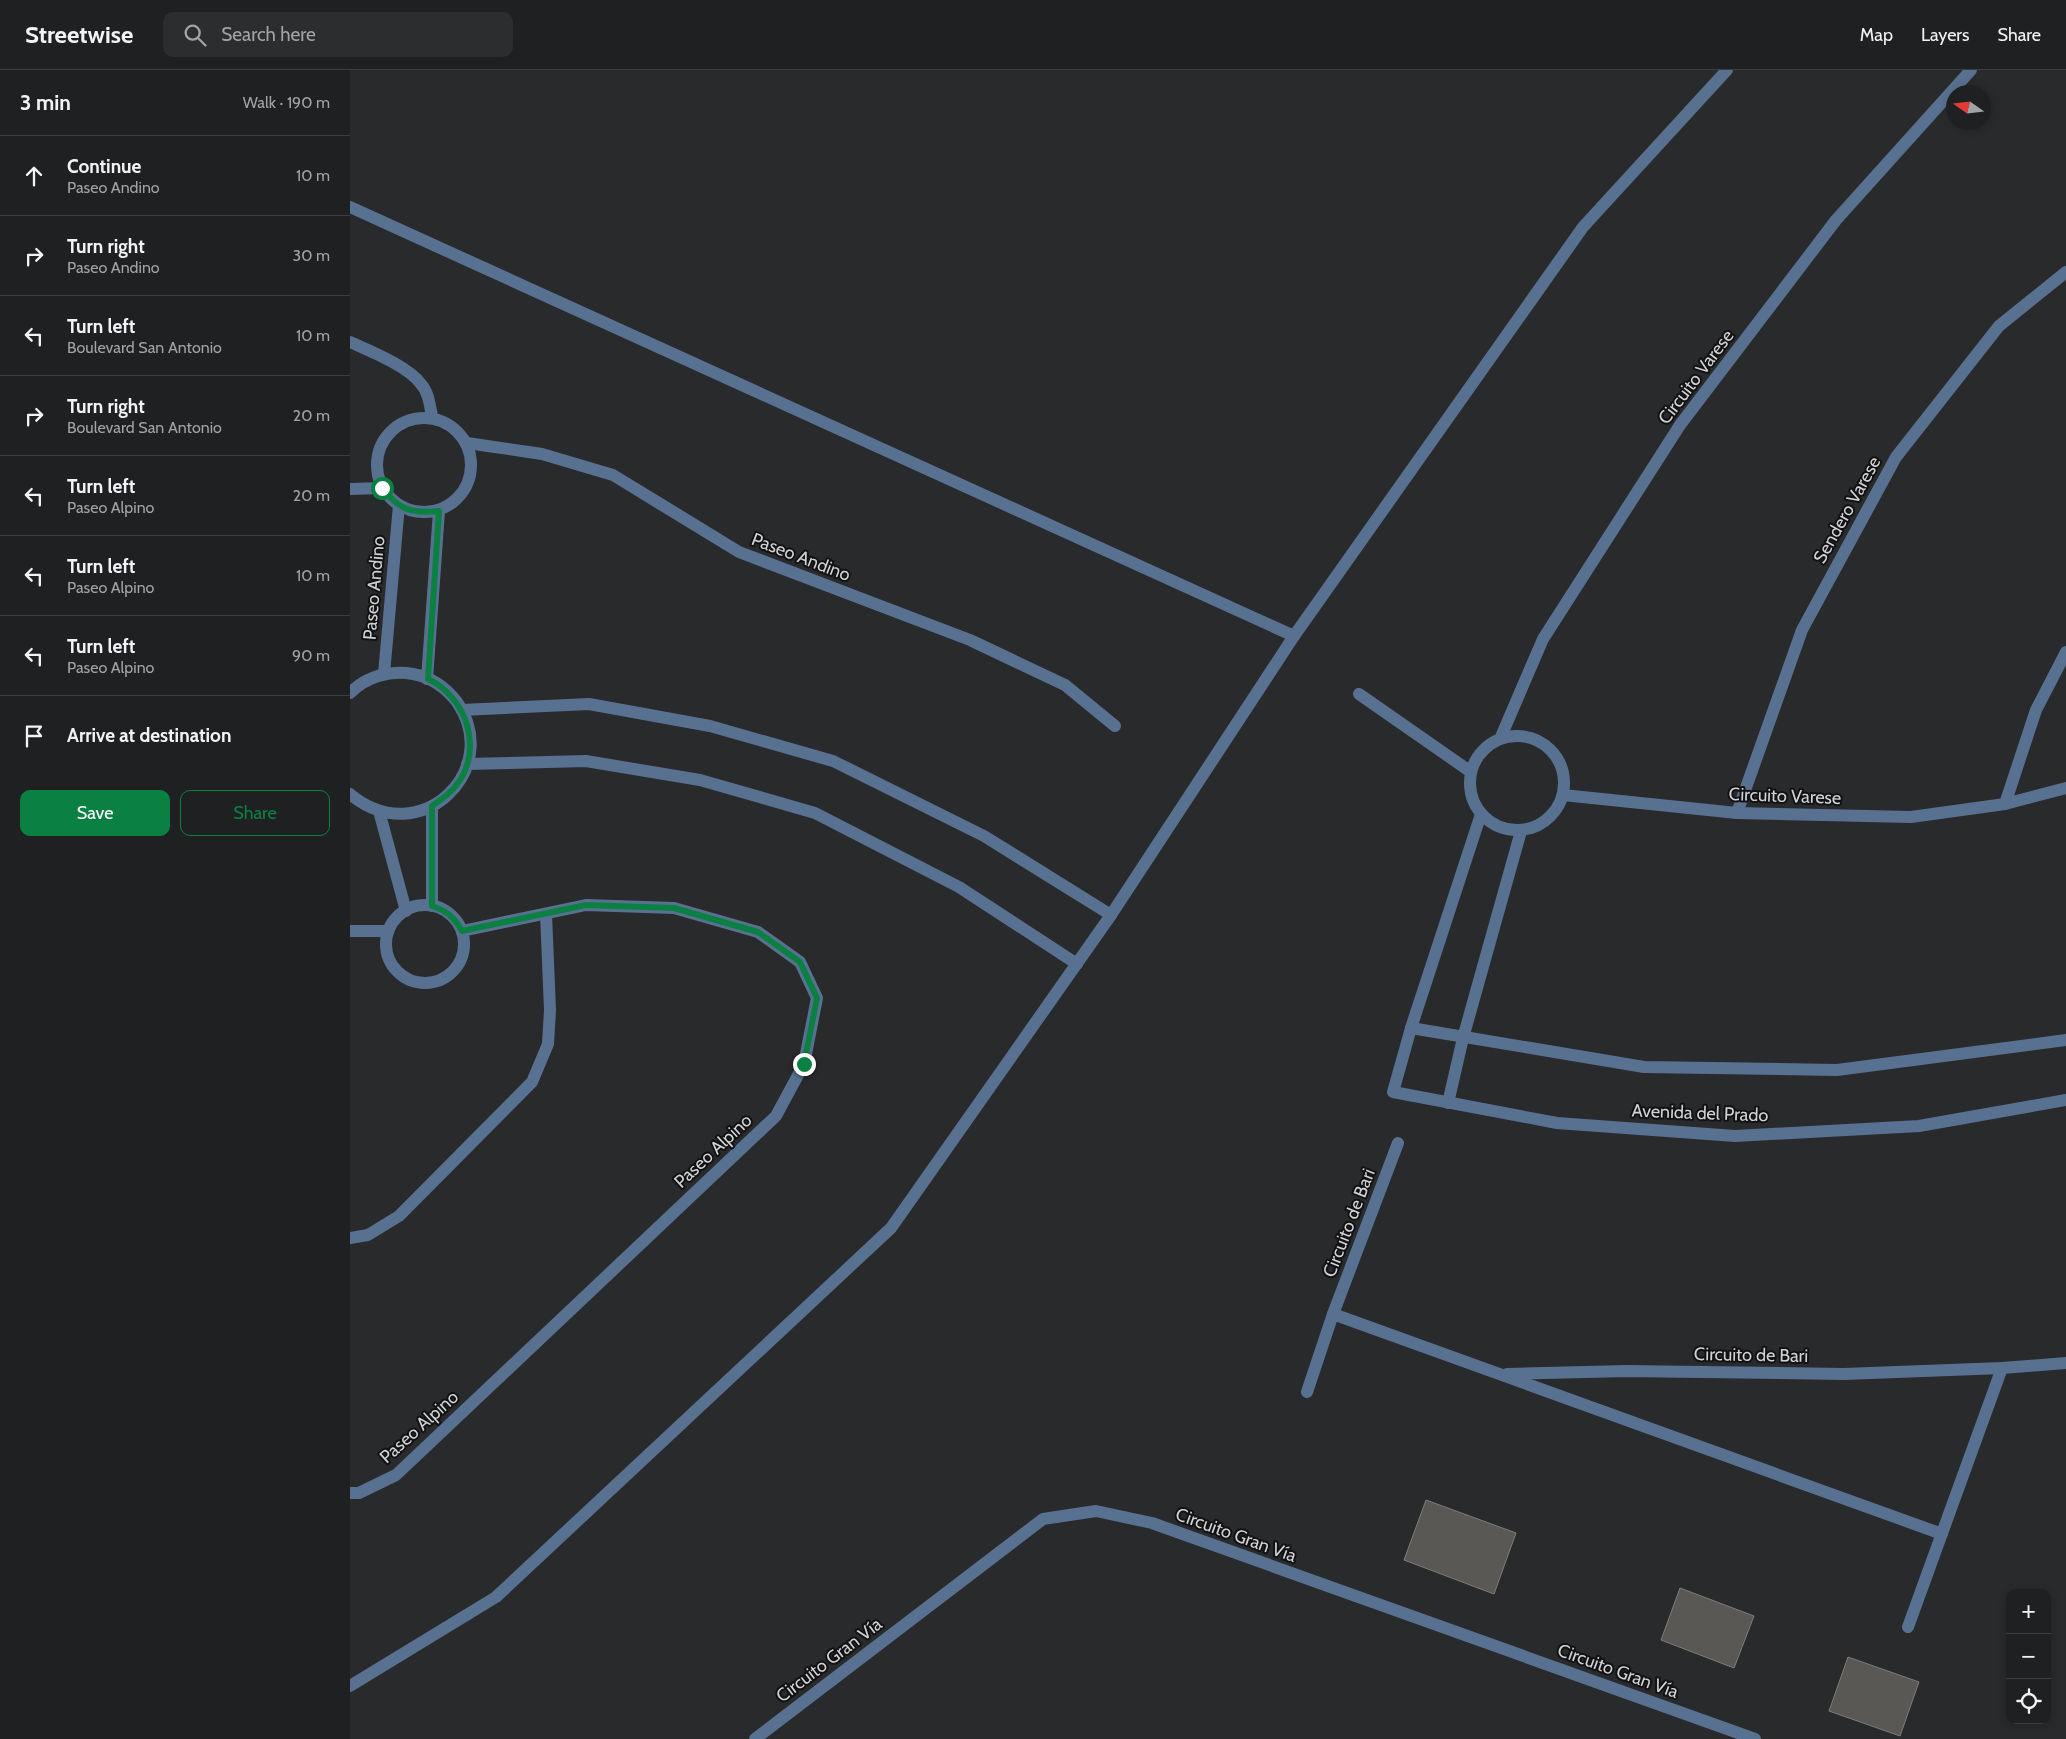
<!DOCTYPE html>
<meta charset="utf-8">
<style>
:root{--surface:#1e2021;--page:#2b2d2e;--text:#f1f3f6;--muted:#a1a3a5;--line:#3c3e3f;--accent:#0b8043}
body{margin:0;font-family:Cabin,sans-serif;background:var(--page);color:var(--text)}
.controls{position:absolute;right:15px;bottom:15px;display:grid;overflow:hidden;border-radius:10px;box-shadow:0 2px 8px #0003}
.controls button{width:45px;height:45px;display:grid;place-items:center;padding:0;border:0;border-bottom:1px solid var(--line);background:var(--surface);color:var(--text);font:25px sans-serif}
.compass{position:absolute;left:1596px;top:15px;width:45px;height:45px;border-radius:50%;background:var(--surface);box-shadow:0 2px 8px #0003;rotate:284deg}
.stop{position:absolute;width:15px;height:15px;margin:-11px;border:4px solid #0b8043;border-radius:50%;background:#fff}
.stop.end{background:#0b8043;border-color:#fff;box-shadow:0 1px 5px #0008}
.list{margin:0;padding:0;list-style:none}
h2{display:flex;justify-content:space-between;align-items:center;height:65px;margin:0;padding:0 20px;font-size:21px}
h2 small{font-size:16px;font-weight:400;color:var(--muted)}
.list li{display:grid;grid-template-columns:32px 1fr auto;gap:15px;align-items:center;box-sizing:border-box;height:80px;padding:0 20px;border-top:1px solid var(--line)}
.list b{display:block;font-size:19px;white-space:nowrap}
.list p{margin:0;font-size:16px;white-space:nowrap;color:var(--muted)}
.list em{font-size:16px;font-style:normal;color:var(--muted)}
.actions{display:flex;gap:10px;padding:15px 20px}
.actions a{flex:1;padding:11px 0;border:1px solid var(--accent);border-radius:10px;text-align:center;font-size:18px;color:var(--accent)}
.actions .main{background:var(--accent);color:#fff}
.icon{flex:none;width:28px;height:28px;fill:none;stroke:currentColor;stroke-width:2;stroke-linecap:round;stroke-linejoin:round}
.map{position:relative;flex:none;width:1716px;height:1669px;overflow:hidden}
header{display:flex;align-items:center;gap:30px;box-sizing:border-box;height:70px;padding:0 25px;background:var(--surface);border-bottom:1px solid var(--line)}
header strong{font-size:24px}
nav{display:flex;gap:28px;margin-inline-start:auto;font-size:18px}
.search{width:350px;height:45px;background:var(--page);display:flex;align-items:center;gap:12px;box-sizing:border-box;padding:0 18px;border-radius:10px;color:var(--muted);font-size:19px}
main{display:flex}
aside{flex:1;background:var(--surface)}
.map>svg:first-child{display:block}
.building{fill:#595855;stroke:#7f7d7a}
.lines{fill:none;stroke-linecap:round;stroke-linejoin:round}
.minor{stroke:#597191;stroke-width:12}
.route{stroke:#0b8043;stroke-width:6}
.labels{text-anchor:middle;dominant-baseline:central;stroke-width:4;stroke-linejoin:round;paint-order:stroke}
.street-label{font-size:18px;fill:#d1d2d3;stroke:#121214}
</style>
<header>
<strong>Streetwise</strong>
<div class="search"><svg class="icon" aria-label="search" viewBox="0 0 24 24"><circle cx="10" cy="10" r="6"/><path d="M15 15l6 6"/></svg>Search here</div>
<nav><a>Map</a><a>Layers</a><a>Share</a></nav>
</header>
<main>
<aside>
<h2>3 min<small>Walk · 190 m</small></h2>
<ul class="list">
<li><svg class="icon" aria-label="ahead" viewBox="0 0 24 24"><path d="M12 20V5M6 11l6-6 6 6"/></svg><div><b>Continue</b><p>Paseo Andino</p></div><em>10 m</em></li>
<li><svg class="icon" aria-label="right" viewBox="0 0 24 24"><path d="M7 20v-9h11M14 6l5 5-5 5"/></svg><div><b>Turn right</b><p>Paseo Andino</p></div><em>30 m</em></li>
<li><svg class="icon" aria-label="left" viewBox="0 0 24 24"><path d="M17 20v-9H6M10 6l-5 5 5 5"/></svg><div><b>Turn left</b><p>Boulevard San Antonio</p></div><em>10 m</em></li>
<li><svg class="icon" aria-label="right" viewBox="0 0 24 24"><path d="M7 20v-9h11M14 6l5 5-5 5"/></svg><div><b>Turn right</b><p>Boulevard San Antonio</p></div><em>20 m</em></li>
<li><svg class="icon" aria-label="left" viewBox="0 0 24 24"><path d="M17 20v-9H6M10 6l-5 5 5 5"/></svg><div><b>Turn left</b><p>Paseo Alpino</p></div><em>20 m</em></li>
<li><svg class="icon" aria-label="left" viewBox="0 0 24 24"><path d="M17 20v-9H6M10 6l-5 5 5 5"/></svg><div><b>Turn left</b><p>Paseo Alpino</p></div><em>10 m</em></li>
<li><svg class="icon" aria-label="left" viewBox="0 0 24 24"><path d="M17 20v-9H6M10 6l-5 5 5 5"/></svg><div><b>Turn left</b><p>Paseo Alpino</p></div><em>90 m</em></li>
<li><svg class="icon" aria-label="arrive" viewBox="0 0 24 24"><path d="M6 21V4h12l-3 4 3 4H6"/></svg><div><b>Arrive at destination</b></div></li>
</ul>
<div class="actions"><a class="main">Save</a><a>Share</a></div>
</aside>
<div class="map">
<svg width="1716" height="1669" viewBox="0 0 1716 1669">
<rect width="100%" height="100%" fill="#282a2c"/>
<g class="building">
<path d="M 1076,1430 L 1166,1463 L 1144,1524 L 1054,1490 Z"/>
<path d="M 1330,1518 L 1404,1546 L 1384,1598 L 1311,1570 Z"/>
<path d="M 1498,1587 L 1569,1612 L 1550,1666 L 1479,1641 Z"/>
</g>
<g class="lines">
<g class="minor">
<path d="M 0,137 L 944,566"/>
<path d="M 0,272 C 20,281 58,296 71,314 C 79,323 80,336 82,347"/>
<circle cx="74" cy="395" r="47"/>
<path d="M 117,373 L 192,384 L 263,405 L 389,482 L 620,570 L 715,615 L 765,656"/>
<path d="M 0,419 L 32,418"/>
<path d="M 34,604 L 49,435"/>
<path d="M 77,609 L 89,441"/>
<path d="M 0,623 C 17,606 40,600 63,604 C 81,607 96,618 107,632 C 154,700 70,782 0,724"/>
<path d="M 1009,624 L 1121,702"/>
<path d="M 112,640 L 239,634 L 360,656 L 483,691 L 634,766 L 761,845"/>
<circle cx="1167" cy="713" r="47"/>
<path d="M 1150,669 L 1193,569 L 1330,355 L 1486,150 L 1621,0"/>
<path d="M 117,694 L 236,691 L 350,710 L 465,743 L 609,817 L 727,894"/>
<path d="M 1213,725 L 1387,743 L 1561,747 L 1655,734 L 1716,718"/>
<path d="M 1655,734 L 1686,640 L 1716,582"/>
<path d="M 29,741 L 56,841"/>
<path d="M 1387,743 L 1452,560 L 1546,387 L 1649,256 L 1716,202"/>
<path d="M 1131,744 L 1061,958 L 1043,1022 L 1207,1053 L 1385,1066 L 1569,1056 L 1716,1030"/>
<circle cx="75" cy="874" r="39"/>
<path d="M 82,836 L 82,736"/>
<path d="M 0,861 L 38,861"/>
<path d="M 1061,958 L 1294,997 L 1487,1000 L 1716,970"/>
<path d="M 1098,1033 L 1113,968 L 1171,761"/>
<path d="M 0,1168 L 18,1165 L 49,1146 L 182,1012 L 198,974 L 200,940 L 196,844"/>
<path d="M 983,1244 L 1592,1464"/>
<path d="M 1157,1304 L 1276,1301 L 1494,1304 L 1652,1298 L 1716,1293"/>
<path d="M 957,1322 L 983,1244 L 1048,1073"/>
<path d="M 0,1423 L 9,1423 L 46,1405 L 426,1046 L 454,994 L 467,928 L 450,892 L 408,862 L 324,838 L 236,835 L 112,861"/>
<path d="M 1558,1557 L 1652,1298"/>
<path d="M 0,1616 L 146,1527 L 541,1158 L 761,845 L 944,566 L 1233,157 L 1377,0"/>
<path d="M 405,1669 L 693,1449 L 746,1441 L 802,1453 L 1405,1669"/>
</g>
</g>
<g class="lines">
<path class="route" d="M 32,418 C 49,440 62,444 89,441 L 78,609 C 115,626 134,677 108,713 C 101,723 92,729 82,736 L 82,836 C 97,841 104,847 112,861 L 236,835 L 324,838 L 408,862 L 450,892 L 467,928 L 454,994"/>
</g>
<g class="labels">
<g class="street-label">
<text transform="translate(1346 307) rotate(-53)">Circuito Varese</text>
<text transform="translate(1497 440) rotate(-61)">Sendero Varese</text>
<text transform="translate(451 487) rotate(21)">Paseo Andino</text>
<text transform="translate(24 518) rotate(-85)">Paseo Andino</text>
<text transform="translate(1435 726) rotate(2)">Circuito Varese</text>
<text transform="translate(1350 1043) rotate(2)">Avenida del Prado</text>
<text transform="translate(363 1081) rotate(-43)">Paseo Alpino</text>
<text transform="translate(999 1153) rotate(-69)">Circuito de Bari</text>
<text transform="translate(1401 1285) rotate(1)">Circuito de Bari</text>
<text transform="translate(69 1357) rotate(-42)">Paseo Alpino</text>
<text transform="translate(886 1465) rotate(20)">Circuito Gran Vía</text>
<text transform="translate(479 1590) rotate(-37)">Circuito Gran Vía</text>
<text transform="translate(1268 1601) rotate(20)">Circuito Gran Vía</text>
</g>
</g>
</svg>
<div class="controls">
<button>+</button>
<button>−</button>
<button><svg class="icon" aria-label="locate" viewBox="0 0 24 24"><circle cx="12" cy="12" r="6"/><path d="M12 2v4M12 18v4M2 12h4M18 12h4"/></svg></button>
</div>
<svg class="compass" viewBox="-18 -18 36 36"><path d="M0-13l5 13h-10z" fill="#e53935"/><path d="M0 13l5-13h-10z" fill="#a1a3a5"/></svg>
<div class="stop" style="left:32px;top:418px"></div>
<div class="stop end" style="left:454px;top:994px"></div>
</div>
</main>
